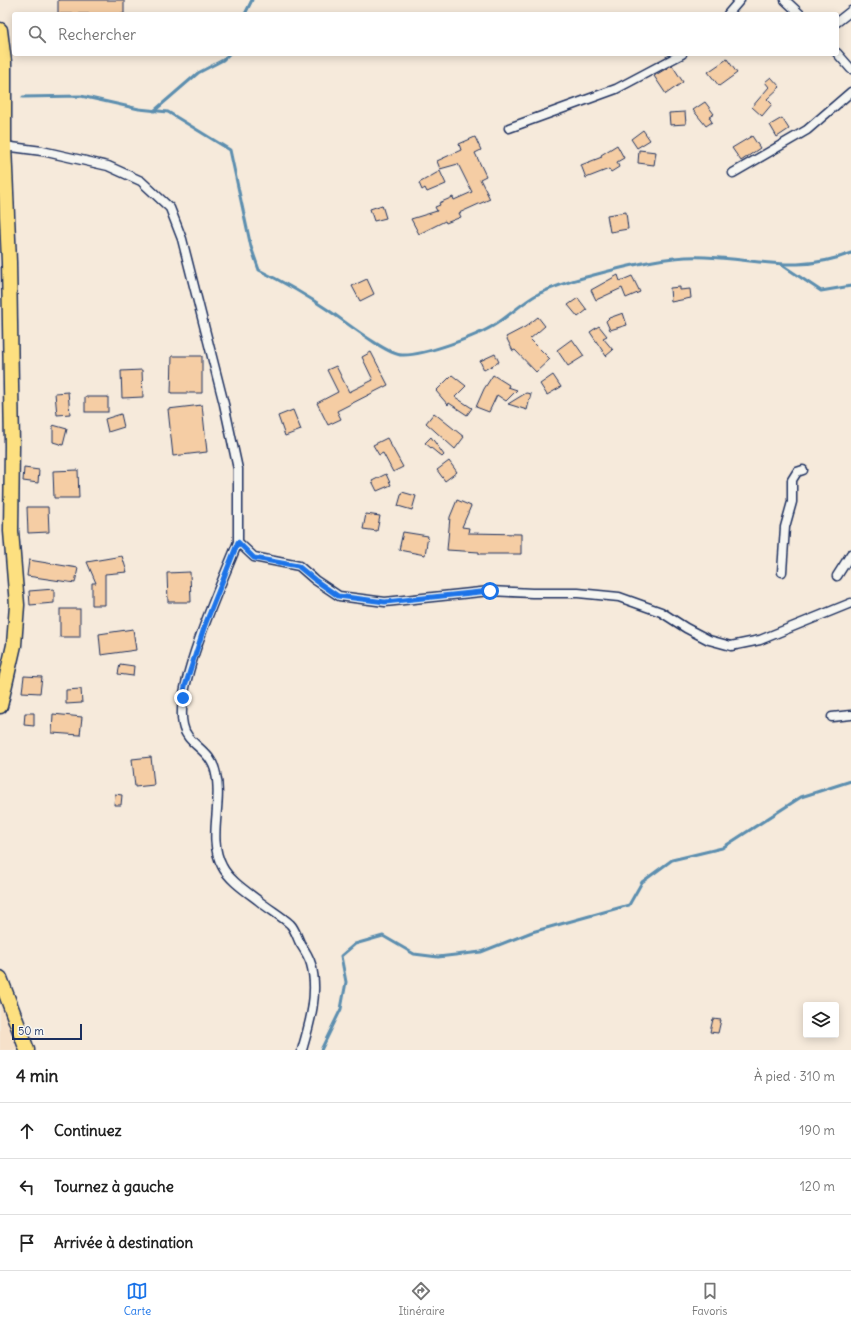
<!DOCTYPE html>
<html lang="fr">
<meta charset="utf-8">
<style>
:root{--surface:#fff;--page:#f6f6f6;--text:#222;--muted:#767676;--line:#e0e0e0;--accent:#1a73e8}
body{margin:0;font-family:Delius,sans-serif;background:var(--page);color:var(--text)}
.controls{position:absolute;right:12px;bottom:12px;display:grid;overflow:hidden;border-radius:4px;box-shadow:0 2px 10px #0003}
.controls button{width:36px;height:36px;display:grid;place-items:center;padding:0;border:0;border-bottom:1px solid var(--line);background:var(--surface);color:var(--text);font:20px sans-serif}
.scale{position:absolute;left:12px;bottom:10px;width:70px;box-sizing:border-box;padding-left:4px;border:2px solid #1b2f5e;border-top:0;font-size:11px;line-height:14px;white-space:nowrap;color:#1b2f5e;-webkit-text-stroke:3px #f6f6f2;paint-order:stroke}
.stop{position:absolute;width:12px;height:12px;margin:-9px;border:3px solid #1a73e8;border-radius:50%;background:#fff}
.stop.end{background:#1a73e8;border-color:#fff;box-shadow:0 1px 4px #0008}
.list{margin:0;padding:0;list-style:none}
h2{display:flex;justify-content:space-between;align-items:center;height:52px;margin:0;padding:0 16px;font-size:17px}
h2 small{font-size:13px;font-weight:400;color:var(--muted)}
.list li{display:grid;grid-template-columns:26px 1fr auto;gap:12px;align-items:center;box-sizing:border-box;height:56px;padding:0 16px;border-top:1px solid var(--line)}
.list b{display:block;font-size:15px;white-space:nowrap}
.list em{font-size:13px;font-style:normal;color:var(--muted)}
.icon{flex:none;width:22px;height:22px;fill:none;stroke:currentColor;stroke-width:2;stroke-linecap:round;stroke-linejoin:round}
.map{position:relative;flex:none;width:851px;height:1050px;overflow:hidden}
.search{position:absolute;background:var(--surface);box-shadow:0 2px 10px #0003;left:12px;right:12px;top:12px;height:44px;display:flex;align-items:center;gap:10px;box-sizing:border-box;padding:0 14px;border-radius:4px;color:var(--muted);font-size:15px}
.sheet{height:220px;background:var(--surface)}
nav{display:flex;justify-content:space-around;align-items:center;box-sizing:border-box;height:56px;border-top:1px solid var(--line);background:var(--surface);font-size:11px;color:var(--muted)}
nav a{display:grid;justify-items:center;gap:2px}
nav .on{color:var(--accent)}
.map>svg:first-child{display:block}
.built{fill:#f6e1ca}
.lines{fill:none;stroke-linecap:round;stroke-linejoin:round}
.stream{stroke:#5b8eaf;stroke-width:3}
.building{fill:#f5cda4;stroke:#1b2f5e}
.minor-casing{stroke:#1b2f5e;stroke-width:11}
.trunk-casing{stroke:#1b2f5e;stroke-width:17}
.minor{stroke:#f6f6f2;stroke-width:8}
.trunk{stroke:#fde080;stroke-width:14}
.route{stroke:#1a73e8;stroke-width:5}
</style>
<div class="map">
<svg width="851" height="1050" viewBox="0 0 851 1050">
<rect width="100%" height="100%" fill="#f6eadb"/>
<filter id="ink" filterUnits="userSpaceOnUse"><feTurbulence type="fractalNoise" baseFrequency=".025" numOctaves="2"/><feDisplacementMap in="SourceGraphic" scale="8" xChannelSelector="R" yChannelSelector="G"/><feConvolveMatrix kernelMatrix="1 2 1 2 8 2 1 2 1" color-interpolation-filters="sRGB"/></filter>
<g filter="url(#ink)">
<path class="built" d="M 0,998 L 18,1050 L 0,1050 Z"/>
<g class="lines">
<g class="stream">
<path d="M 245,14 L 252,0"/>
<path d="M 23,97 L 81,96 L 139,109 L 168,112 L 230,150 L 251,247 L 259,270 C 283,282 306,295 328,310 C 343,320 387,355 402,355 C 423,356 478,336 496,324 C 510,315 524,301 540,293 C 554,287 571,281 586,277 C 624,267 666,255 705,257 C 759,259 797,274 851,253"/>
<path d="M 154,111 L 198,73 L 223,60 L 229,54"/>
<path d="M 782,265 L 821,291 L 851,286"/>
<path d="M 321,1050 L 341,1009 L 346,982 L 341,956 L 355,944 L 383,936 L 414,954 L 438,957 L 481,952 L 532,932 L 629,905 L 642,882 L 672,860 L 722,848 L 801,797 L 851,781"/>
</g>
</g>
<g class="building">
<rect x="58" y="0" width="66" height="14"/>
<path d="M 727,59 L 737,73 L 719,86 L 708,72 Z"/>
<path d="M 672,65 L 683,82 L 666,94 L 654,76 Z"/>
<path d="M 771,77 L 780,87 L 767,99 L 772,104 L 762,116 L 752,107 L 769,87 L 765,82 Z"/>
<path d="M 705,102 L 714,114 L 709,117 L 712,122 L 706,126 L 693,110 Z"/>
<path d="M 685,112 L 686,124 L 670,125 L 669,113 Z"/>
<path d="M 782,118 L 789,129 L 777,137 L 770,125 Z"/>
<path d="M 643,130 L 650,140 L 637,148 L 631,139 Z"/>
<path d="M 752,136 L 760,148 L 741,161 L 732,148 Z"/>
<path d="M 475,137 L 481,150 L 475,153 L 486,176 L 480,179 L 490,199 L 459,213 L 461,217 L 446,223 L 445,221 L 419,234 L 411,219 L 437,211 L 435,207 L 440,205 L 439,203 L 453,197 L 454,200 L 472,192 L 458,164 L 440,169 L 437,161 L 461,150 L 459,144 Z"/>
<path d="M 617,145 L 624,158 L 617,162 L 619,167 L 611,172 L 609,169 L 586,178 L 581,165 L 602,157 L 601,155 Z"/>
<path d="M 639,150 L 656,152 L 654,165 L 638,163 Z"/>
<path d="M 440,171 L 446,184 L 427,192 L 425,188 L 422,190 L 419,183 Z"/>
<path d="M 382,205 L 386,218 L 374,221 L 370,209 Z"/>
<path d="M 626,212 L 628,229 L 610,232 L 607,215 Z"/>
<path d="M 618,275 L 620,281 L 632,276 L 640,292 L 626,298 L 622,288 L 596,300 L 591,290 Z"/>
<path d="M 367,279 L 374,294 L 360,301 L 352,286 Z"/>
<path d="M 680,287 L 680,290 L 690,289 L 691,298 L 671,302 L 670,288 Z"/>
<path d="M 578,298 L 587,310 L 578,317 L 568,305 Z"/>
<path d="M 623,313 L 627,325 L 610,330 L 606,321 L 609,318 Z"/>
<path d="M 538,317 L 545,326 L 530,339 L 550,359 L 536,372 L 515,350 L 513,351 L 506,337 L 525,327 Z"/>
<path d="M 599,326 L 607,336 L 603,338 L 613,350 L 606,356 L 590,332 Z"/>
<path d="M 572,339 L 584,356 L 568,366 L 557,350 Z"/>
<path d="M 371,352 L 388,385 L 337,411 L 341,419 L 328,425 L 317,403 L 338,392 L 327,370 L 336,366 L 349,392 L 373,380 L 362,357 Z"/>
<path d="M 495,354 L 499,362 L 484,370 L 480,361 Z"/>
<path d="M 172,356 L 202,356 L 202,393 L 171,393 Z"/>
<path d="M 142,370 L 143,397 L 122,398 L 121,371 Z"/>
<path d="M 452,375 L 466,386 L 455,397 L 472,408 L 467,415 L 449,403 L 448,405 L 436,391 Z"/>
<path d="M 493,375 L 509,385 L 508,387 L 517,390 L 506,401 L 497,395 L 489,412 L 476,407 L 484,389 Z"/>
<path d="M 553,375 L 561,387 L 547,395 L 540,384 Z"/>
<path d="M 68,392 L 70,414 L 57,415 L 55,393 Z"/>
<path d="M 526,393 L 531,394 L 527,410 L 508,404 Z"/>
<rect x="85" y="397" width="23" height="15"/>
<path d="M 202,405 L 207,452 L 173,456 L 168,409 Z"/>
<path d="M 293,410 L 301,430 L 285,436 L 278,416 Z"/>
<path d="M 434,413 L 464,437 L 455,449 L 426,423 Z"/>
<path d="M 121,414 L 124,427 L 108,432 L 105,419 Z"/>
<path d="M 53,425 L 67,429 L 63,445 L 53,442 Z"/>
<path d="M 431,437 L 444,455 L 442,457 L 425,443 Z"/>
<path d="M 387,438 L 403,467 L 393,472 L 383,453 L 379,455 L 373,445 Z"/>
<path d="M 449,461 L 457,472 L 445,481 L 437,470 Z"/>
<path d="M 24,468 L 39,470 L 38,483 L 23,481 Z"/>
<path d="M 78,470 L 79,498 L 54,498 L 53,471 Z"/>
<path d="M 386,474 L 391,485 L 377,491 L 372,481 Z"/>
<path d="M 402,492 L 416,496 L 412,510 L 398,506 Z"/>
<path d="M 457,500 L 471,506 L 462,527 L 469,528 L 468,533 L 521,534 L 521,554 L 479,554 L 479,552 L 447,550 L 450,517 Z"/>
<path d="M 27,507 L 48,507 L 49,532 L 28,533 Z"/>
<path d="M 366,514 L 380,516 L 377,531 L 363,529 Z"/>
<path d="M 403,532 L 428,536 L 425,555 L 399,550 Z"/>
<path d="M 122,556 L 127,572 L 105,574 L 105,605 L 92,605 L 92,583 L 96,583 L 87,562 Z"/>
<path d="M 29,560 L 78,568 L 75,583 L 27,576 Z"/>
<path d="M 190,572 L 191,602 L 168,602 L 167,573 Z"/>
<path d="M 54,589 L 54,603 L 30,605 L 29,591 Z"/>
<rect x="60" y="609" width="20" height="28"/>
<path d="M 133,629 L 136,650 L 101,655 L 99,634 Z"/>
<path d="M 120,664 L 134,666 L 133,676 L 118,674 Z"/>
<path d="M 24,676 L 42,677 L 40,693 L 22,692 Z"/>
<path d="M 81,689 L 82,703 L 66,704 L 66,690 Z"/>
<path d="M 25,713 L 34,713 L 34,726 L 24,725 Z"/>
<path d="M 53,714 L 82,717 L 80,735 L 52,733 Z"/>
<path d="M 151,757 L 154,785 L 135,787 L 132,759 Z"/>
<path d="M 115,794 L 122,795 L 121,805 L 114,805 Z"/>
<path d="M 713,1019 L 721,1020 L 718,1033 L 710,1032 Z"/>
</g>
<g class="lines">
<defs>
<g id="minor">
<path d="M 785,0 L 800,14"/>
<path d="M 728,14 L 740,0"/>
<path d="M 837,22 L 851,11"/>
<path d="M 837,53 L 851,69"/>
<path d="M 509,128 L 616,89 L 682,54"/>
<path d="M 4,146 L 42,151 L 108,166 L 141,181 L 170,208 L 182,239 L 224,404 L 238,469 L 238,542 L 254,557 L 299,566 L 315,580 L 339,596 L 385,602 L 490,591 L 532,593 L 578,593 L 619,597 L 661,612 L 686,628 L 709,640 L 731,646 L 760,640 L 851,603"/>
<path d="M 733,173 L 807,130 L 851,92"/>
<path d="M 238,542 C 222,583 174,685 183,725 C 187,746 211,748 216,774 C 223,804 207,838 222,866 C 229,880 246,891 259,901 C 269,909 281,916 290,924 C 295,929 297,937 300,943 C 304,949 309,957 311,964 C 319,992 310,1023 302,1050"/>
<path d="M 782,572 L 785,527 L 792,502 L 792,480 L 797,472 L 803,470"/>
<path d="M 837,576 L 851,554"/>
<path d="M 832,717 L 851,715"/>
</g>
<g id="trunk">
<path d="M 0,30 L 4,62 L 4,146 L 9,262 L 12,446 L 11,531 L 17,605 L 14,645 L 0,706"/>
<path d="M 0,978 L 27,1050"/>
</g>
</defs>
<use href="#minor" class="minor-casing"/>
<use href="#trunk" class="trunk-casing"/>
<use href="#minor" class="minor"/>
<use href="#trunk" class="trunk"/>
</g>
</g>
<g class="lines" filter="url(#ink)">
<path class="route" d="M 183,698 L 185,686 L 205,625 L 238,542 L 254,558 L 298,566 L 315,580 L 338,596 L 385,602 L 490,591"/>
</g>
</svg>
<div class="controls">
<button><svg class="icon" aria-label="layers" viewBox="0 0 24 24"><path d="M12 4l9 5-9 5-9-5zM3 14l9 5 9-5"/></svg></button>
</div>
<div class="scale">50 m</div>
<div class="stop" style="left:490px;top:591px"></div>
<div class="stop end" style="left:183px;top:698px"></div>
<div class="search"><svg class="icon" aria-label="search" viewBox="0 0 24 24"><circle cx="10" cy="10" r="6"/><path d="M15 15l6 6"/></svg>Rechercher</div>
</div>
<section class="sheet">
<h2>4 min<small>À pied · 310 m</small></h2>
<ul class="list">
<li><svg class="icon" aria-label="ahead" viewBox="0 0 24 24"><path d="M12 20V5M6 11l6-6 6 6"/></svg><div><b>Continuez</b></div><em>190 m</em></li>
<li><svg class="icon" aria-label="left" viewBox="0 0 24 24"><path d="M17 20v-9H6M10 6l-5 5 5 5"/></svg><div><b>Tournez à gauche</b></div><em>120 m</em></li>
<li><svg class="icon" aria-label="arrive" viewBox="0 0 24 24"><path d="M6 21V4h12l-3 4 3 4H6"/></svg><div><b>Arrivée à destination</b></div></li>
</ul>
</section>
<nav>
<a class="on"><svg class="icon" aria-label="map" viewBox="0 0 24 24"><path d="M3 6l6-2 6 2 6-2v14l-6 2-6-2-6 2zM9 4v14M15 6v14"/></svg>Carte</a>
<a><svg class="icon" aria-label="directions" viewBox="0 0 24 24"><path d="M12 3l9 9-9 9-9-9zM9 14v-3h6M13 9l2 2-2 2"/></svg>Itinéraire</a>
<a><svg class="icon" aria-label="saved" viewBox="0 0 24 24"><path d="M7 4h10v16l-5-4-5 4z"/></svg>Favoris</a>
</nav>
